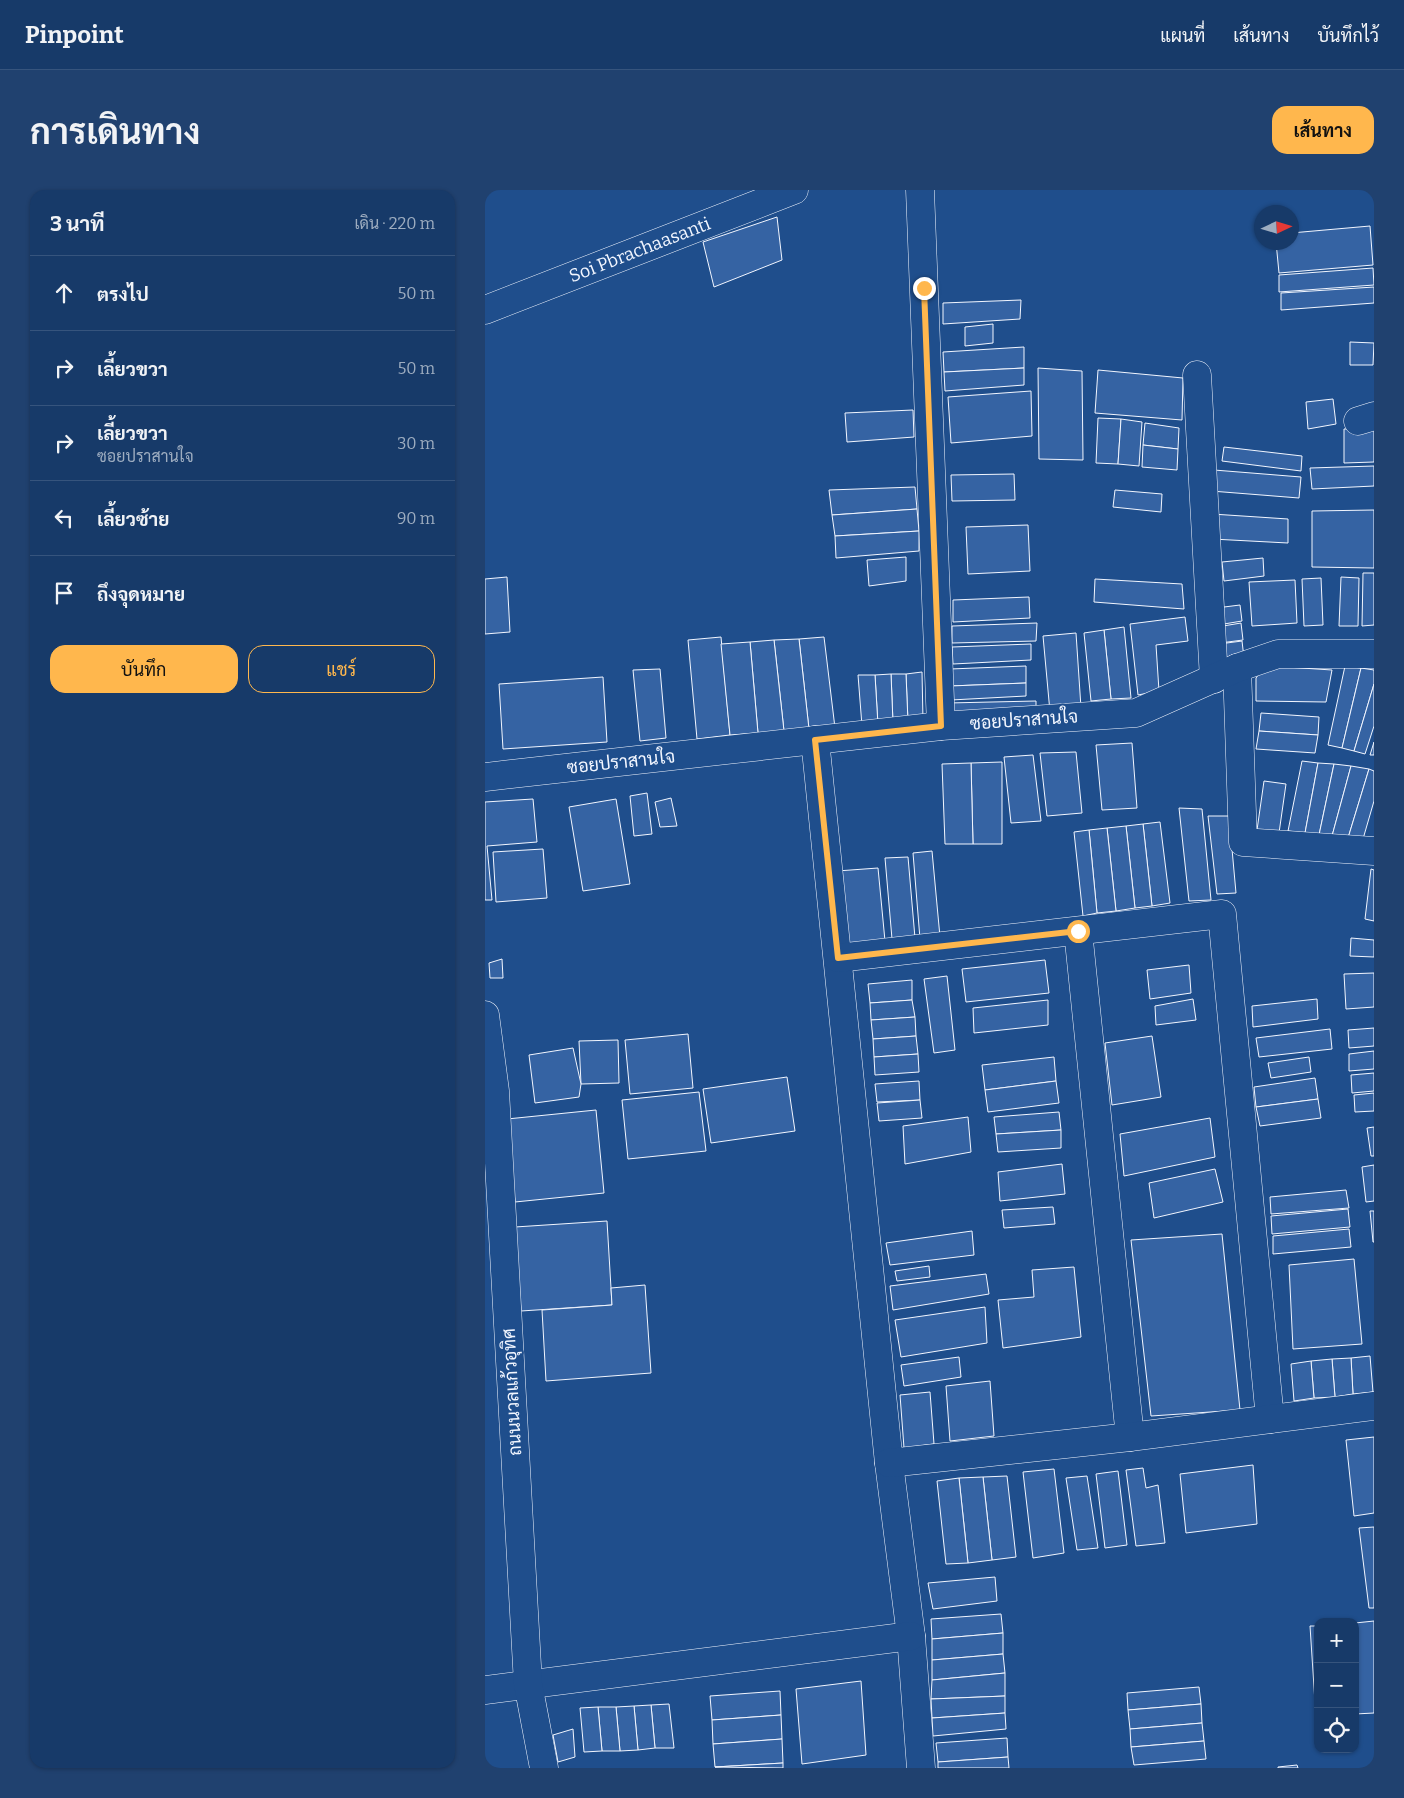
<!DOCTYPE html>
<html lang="th">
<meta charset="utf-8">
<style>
:root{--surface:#173a69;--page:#20416f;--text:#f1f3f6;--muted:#9eadc0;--line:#36547d;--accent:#ffb74d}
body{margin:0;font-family:Bitter,Sarabun,serif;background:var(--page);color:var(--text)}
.controls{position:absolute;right:15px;bottom:15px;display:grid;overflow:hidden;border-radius:10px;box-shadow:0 1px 4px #0004}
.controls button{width:45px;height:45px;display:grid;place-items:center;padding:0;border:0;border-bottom:1px solid var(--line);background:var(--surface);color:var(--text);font:25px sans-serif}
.compass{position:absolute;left:769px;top:15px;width:45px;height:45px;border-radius:50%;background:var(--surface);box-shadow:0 1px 4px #0004;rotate:86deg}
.stop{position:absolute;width:15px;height:15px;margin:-11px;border:4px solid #ffb74d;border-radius:50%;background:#fff}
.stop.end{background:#ffb74d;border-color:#fff;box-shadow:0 1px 5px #0008}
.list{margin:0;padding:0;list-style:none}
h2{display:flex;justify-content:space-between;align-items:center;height:65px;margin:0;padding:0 20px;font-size:21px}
h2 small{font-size:16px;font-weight:400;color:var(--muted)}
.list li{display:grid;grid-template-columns:32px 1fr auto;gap:15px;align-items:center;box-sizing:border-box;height:75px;padding:0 20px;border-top:1px solid var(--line)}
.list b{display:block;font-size:19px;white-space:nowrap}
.list p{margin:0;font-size:16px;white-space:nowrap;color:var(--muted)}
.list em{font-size:16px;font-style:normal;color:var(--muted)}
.actions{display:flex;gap:10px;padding:15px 20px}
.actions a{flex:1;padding:11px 0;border:1px solid var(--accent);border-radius:15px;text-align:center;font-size:18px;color:var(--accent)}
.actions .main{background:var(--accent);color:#111}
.icon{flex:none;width:28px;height:28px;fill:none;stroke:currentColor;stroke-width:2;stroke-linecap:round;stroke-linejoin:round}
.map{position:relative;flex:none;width:889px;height:1578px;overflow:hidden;border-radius:15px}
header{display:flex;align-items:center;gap:30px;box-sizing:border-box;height:70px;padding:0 25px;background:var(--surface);border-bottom:1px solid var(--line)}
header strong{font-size:24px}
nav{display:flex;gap:28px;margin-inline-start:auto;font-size:18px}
.intro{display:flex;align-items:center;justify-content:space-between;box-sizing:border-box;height:120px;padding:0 30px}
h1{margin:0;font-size:35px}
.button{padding:12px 22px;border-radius:15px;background:var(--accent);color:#111;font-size:18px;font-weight:700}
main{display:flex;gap:30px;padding:0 30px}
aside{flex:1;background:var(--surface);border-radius:15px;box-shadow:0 1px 4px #0004}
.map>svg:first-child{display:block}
.building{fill:#3563a3;stroke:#f2f6ff}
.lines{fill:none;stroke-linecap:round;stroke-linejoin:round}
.street-casing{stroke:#f2f6ff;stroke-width:29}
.secondary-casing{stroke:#f2f6ff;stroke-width:29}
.street{stroke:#1f4e8c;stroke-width:28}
.secondary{stroke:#1f4e8c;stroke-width:28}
.route{stroke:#ffb74d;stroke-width:6}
.labels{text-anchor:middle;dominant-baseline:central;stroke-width:4;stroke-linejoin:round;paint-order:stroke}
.street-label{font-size:18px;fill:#f2f6ff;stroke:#1f4e8c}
</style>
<header>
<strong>Pinpoint</strong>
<nav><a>แผนที่</a><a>เส้นทาง</a><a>บันทึกไว้</a></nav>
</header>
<div class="intro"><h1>การเดินทาง</h1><a class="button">เส้นทาง</a></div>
<main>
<aside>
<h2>3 นาที<small>เดิน · 220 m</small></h2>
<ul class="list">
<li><svg class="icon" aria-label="ahead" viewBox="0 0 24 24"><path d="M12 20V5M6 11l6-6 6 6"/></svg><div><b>ตรงไป</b></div><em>50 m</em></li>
<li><svg class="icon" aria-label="right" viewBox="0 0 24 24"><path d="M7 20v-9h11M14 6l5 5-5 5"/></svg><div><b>เลี้ยวขวา</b></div><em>50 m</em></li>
<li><svg class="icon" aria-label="right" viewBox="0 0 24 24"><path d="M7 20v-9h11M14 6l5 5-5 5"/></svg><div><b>เลี้ยวขวา</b><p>ซอยปราสานใจ</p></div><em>30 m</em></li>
<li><svg class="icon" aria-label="left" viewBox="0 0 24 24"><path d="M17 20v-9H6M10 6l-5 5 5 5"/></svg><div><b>เลี้ยวซ้าย</b></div><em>90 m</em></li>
<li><svg class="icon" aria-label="arrive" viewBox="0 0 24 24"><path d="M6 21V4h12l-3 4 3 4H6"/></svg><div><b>ถึงจุดหมาย</b></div></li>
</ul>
<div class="actions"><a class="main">บันทึก</a><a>แชร์</a></div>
</aside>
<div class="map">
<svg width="889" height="1578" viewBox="0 0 889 1578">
<rect width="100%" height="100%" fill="#1f4e8c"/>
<g class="building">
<path d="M 292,27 L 297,70 L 229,97 L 218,52 Z"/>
<path d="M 885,36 L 888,75 L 794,83 L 791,52 L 806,52 L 806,43 Z"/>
<path d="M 888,78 L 889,95 L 794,102 L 794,85 Z"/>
<path d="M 889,97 L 889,113 L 796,120 L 796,103 Z"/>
<path d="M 536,110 L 535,129 L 458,134 L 458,113 Z"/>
<path d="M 508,134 L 508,153 L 480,156 L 480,137 Z"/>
<path d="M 865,152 L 889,153 L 888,175 L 865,175 Z"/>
<path d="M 539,157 L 539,178 L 459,182 L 458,162 Z"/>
<path d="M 539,178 L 539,195 L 460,201 L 459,182 Z"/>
<path d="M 553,178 L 597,181 L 598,270 L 554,269 Z"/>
<path d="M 613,180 L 698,188 L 697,230 L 610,223 Z"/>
<path d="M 546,201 L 547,246 L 466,253 L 463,207 Z"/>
<path d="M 848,209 L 851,234 L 823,239 L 821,212 Z"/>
<path d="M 428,220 L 429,247 L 362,252 L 360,223 Z"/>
<path d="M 613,228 L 636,229 L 633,274 L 611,273 Z"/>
<path d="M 636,229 L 657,232 L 654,276 L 633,274 Z"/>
<path d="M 660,233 L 694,238 L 693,259 L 658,255 Z"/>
<path d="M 889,238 L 889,272 L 859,273 L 859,239 Z"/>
<path d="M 658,255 L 693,259 L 692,280 L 657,277 Z"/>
<path d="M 739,257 L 817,266 L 816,281 L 737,271 Z"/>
<path d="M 889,276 L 889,296 L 827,299 L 825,278 Z"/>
<path d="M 729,280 L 816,287 L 814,308 L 726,301 Z"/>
<path d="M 529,284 L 530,310 L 467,311 L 466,285 Z"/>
<path d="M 430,297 L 432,319 L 347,325 L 344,300 Z"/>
<path d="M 630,300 L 677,304 L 676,322 L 628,317 Z"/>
<path d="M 432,319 L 434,341 L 350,346 L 347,325 Z"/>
<path d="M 889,320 L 889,378 L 827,377 L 827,321 Z"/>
<path d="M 727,324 L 803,329 L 803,353 L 727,349 Z"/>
<path d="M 543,335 L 545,381 L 483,384 L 481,337 Z"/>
<path d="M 434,341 L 434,361 L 351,368 L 350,346 Z"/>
<path d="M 421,367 L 421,391 L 384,396 L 382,370 Z"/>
<path d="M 778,368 L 779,386 L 739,391 L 737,372 Z"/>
<path d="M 878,383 L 889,383 L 889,435 L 877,436 Z"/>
<path d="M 22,387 L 25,442 L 0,444 L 0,389 Z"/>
<path d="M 856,387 L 874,388 L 873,436 L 854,436 Z"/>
<path d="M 836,388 L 838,435 L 819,436 L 817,389 Z"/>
<path d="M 610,389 L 697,394 L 699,419 L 609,412 Z"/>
<path d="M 810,390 L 812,433 L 767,436 L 764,392 Z"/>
<path d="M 544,407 L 545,428 L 468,432 L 468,410 Z"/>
<path d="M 755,415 L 757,431 L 733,435 L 731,418 Z"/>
<path d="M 700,427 L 703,451 L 671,455 L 674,501 L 653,505 L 645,434 Z"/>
<path d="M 552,433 L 551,451 L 467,453 L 467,436 Z"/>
<path d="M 756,433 L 758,450 L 735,453 L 732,437 Z"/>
<path d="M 639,437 L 646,508 L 626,509 L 619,440 Z"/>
<path d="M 619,440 L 626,509 L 606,511 L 599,443 Z"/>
<path d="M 591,443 L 596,518 L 565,522 L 558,446 Z"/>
<path d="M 236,447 L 245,545 L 212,549 L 203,450 Z"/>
<path d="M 339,447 L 350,538 L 324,539 L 314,449 Z"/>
<path d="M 314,449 L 324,539 L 299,541 L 289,450 Z"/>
<path d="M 289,450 L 299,541 L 273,543 L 265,452 Z"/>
<path d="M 757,451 L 759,468 L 735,471 L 734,454 Z"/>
<path d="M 265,452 L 273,543 L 245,545 L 236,454 Z"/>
<path d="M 546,454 L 546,470 L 468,474 L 467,457 Z"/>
<path d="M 541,476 L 541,493 L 465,496 L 465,479 Z"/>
<path d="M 786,476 L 847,480 L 841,512 L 771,511 L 771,488 L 778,478 Z"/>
<path d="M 860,476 L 876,478 L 857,558 L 843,555 Z"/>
<path d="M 876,478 L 889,480 L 889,494 L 869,561 L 857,558 Z"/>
<path d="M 175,479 L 181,548 L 155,551 L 148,480 Z"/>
<path d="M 437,482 L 438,531 L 423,532 L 421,484 Z"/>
<path d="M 406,484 L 421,484 L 423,532 L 408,533 Z"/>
<path d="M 406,484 L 408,533 L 393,535 L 390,485 Z"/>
<path d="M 373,485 L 390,485 L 393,535 L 377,536 Z"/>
<path d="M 118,487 L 122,552 L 18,559 L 14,494 Z"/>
<path d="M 541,493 L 541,506 L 466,510 L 465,496 Z"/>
<path d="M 889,494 L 889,536 L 880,564 L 869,561 Z"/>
<path d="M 551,511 L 551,527 L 465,531 L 463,513 Z"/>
<path d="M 776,523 L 834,527 L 833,545 L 774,541 Z"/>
<path d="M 774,541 L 833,545 L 830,563 L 771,559 Z"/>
<path d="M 889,552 L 889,565 L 885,565 Z"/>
<path d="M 647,553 L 652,618 L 617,620 L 611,555 Z"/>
<path d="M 591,562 L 597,623 L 562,626 L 555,563 Z"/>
<path d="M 548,565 L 556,631 L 526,633 L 519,567 Z"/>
<path d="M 817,571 L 833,573 L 820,643 L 803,641 Z"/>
<path d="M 517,572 L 517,654 L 488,654 L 486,573 Z"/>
<path d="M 486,573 L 488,654 L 460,654 L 457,574 Z"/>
<path d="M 833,573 L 849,574 L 834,645 L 820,643 Z"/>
<path d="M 849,574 L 866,576 L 847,646 L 834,645 Z"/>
<path d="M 866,576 L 884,579 L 863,648 L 847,646 Z"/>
<path d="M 884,579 L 889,581 L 889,611 L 878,649 L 863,648 Z"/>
<path d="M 779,591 L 801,594 L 794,643 L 772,640 Z"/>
<path d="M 162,603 L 167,644 L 149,646 L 145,606 Z"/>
<path d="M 186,608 L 192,636 L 175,637 L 170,612 Z"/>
<path d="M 48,609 L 52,652 L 2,656 L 7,710 L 0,710 L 0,612 Z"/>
<path d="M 131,609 L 145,694 L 98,701 L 84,617 Z"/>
<path d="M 694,618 L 717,619 L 726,710 L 704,711 Z"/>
<path d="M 723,626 L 744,626 L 751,703 L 732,704 Z"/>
<path d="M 675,632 L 685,713 L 667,716 L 658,634 Z"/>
<path d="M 658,634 L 667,716 L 650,718 L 641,636 Z"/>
<path d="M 641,636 L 650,718 L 631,721 L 622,638 Z"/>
<path d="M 622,638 L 631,721 L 612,723 L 604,640 Z"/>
<path d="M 604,640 L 612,723 L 598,726 L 589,642 Z"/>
<path d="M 58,659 L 62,708 L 11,712 L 8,662 Z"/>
<path d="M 447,661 L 455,747 L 435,749 L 428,663 Z"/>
<path d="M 423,667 L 430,748 L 407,749 L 400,668 Z"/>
<path d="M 393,678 L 400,751 L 359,754 L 352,681 Z"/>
<path d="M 886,679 L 889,680 L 889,731 L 880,729 Z"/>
<path d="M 866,748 L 889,750 L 889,767 L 865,766 Z"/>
<path d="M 17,769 L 18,788 L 5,788 L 4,773 Z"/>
<path d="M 560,770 L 564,803 L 481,812 L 477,779 Z"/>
<path d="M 704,775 L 706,803 L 665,809 L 662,780 Z"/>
<path d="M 889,783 L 889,817 L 861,819 L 859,784 Z"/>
<path d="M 462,786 L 470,860 L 449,863 L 439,789 Z"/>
<path d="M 427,790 L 427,810 L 385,813 L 383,794 Z"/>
<path d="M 708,809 L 711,830 L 671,835 L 670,816 Z"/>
<path d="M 832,809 L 833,829 L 768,837 L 767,816 Z"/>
<path d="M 427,810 L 430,827 L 386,830 L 385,813 Z"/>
<path d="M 563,810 L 563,835 L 489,843 L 488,818 Z"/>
<path d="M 430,827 L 431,846 L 388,849 L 386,830 Z"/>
<path d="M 889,838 L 889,856 L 864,858 L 863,840 Z"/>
<path d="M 845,839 L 847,859 L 774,867 L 771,848 Z"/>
<path d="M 203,844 L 208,898 L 145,904 L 140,850 Z"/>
<path d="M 431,846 L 433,864 L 389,867 L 388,849 Z"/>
<path d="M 667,846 L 676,907 L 627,915 L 620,853 Z"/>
<path d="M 133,850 L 134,893 L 96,894 L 94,851 Z"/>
<path d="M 88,858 L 96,894 L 94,907 L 50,913 L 44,865 Z"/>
<path d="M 889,861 L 889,879 L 864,881 L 864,864 Z"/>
<path d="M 433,864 L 434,882 L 390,885 L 389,867 Z"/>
<path d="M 569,867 L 571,891 L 500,900 L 497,875 Z"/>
<path d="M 824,867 L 826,882 L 786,888 L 783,873 Z"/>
<path d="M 889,883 L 889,901 L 867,903 L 866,885 Z"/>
<path d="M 302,887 L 310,941 L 226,953 L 218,899 Z"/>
<path d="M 830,888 L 833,909 L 771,917 L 769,897 Z"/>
<path d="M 434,891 L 435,910 L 392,912 L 390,894 Z"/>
<path d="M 571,891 L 574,913 L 503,922 L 500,900 Z"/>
<path d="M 214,902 L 221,961 L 143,969 L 137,910 Z"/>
<path d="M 889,903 L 889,921 L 870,922 L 869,905 Z"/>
<path d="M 833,909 L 836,928 L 775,936 L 771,917 Z"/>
<path d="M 435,910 L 437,928 L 394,931 L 392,913 Z"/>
<path d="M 111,920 L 119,1003 L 30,1012 L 22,929 Z"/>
<path d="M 574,922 L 576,940 L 511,944 L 509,927 Z"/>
<path d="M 483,927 L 486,962 L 420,974 L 418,936 Z"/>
<path d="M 725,928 L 730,967 L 639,986 L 635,944 Z"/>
<path d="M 889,937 L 889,966 L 886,966 L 882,938 Z"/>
<path d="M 576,940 L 576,958 L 513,962 L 511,944 Z"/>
<path d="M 577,974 L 580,1004 L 515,1011 L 513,982 Z"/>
<path d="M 889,975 L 889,1011 L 881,1012 L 877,977 Z"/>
<path d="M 730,979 L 738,1012 L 669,1028 L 664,993 Z"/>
<path d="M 861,1000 L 864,1018 L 786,1024 L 785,1007 Z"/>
<path d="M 568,1017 L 570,1034 L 519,1038 L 517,1020 Z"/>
<path d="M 863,1019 L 865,1037 L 787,1044 L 786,1026 Z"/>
<path d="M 885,1021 L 889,1021 L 889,1052 L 888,1052 Z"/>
<path d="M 122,1031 L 127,1115 L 36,1121 L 30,1037 Z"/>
<path d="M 864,1039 L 866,1057 L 788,1064 L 788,1046 Z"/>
<path d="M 487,1041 L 489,1065 L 405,1075 L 401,1053 Z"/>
<path d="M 737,1044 L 755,1220 L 666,1226 L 646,1050 Z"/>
<path d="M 869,1069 L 877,1154 L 808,1159 L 804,1075 Z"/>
<path d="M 444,1076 L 445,1087 L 412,1091 L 410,1081 Z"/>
<path d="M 589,1077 L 596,1147 L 518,1158 L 513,1110 L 549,1107 L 547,1080 Z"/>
<path d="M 501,1084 L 504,1104 L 408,1120 L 405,1096 Z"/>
<path d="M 160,1095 L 166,1183 L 61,1191 L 57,1120 L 127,1115 L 126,1098 Z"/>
<path d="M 500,1117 L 502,1153 L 416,1167 L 410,1130 Z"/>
<path d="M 885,1166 L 888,1202 L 868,1204 L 866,1168 Z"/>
<path d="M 474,1167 L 476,1187 L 419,1196 L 416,1175 Z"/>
<path d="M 866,1168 L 868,1204 L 850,1207 L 847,1169 Z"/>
<path d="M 847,1169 L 850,1207 L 829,1208 L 826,1171 Z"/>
<path d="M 826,1171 L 829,1208 L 809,1211 L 806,1174 Z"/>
<path d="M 505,1191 L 509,1246 L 465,1251 L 461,1196 Z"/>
<path d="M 445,1202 L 449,1254 L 419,1258 L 415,1205 Z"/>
<path d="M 889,1247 L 889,1323 L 869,1326 L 861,1250 Z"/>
<path d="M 768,1275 L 772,1334 L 701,1343 L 695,1284 Z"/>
<path d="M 658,1278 L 661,1298 L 673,1295 L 680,1353 L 651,1356 L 641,1280 Z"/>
<path d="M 569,1279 L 579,1363 L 548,1368 L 538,1282 Z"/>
<path d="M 633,1281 L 642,1355 L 620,1358 L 611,1284 Z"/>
<path d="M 522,1286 L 531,1367 L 507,1370 L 498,1287 Z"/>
<path d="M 602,1286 L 613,1358 L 592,1360 L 581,1288 Z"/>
<path d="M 498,1287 L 507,1370 L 483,1373 L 474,1288 Z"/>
<path d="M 474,1288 L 483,1373 L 461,1374 L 452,1291 Z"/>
<path d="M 889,1337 L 889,1418 L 884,1418 L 874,1338 Z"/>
<path d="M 510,1387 L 512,1411 L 448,1419 L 443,1393 Z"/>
<path d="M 516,1424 L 518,1443 L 447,1449 L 446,1429 Z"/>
<path d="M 889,1431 L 889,1523 L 870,1524 L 870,1433 Z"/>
<path d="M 825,1436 L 833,1436 L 833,1528 L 831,1528 Z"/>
<path d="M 518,1443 L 518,1464 L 447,1470 L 447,1449 Z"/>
<path d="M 518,1464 L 520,1483 L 447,1490 L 447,1470 Z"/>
<path d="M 520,1483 L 520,1506 L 446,1509 L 447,1490 Z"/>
<path d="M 376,1491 L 381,1565 L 317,1574 L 311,1499 Z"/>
<path d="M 714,1497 L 716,1514 L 643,1520 L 642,1503 Z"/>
<path d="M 295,1501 L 296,1525 L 227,1530 L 225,1506 Z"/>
<path d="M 520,1506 L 520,1523 L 447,1528 L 446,1509 Z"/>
<path d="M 184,1514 L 189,1558 L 170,1558 L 166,1515 Z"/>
<path d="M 716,1514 L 717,1533 L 645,1539 L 643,1520 Z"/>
<path d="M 166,1515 L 170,1558 L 153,1560 L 149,1516 Z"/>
<path d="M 149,1516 L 153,1560 L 135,1561 L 131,1517 Z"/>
<path d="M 113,1517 L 131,1517 L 135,1561 L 117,1561 Z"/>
<path d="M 113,1517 L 117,1561 L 99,1562 L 95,1518 Z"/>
<path d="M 520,1523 L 521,1539 L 448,1546 L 447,1528 Z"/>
<path d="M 296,1525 L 297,1549 L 228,1554 L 227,1530 Z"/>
<path d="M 717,1533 L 719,1551 L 646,1557 L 645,1539 Z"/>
<path d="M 88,1539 L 90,1567 L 73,1572 L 68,1545 Z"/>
<path d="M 522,1548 L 523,1567 L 453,1572 L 451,1553 Z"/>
<path d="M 297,1549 L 298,1573 L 230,1577 L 228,1554 Z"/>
<path d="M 719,1551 L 721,1569 L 649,1575 L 646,1557 Z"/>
<path d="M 523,1567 L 524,1578 L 453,1578 L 453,1572 Z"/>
<path d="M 298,1573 L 298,1578 L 230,1577 Z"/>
<path d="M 812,1575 L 813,1578 L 793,1578 L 793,1577 Z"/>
</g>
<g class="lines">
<defs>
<g id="street">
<path d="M 435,0 L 456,536"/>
<path id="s1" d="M 0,120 L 309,0"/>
<path d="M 712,185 L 729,489"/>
<path d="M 873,231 L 889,226"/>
<path d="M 752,478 L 758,652 L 889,661"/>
<path d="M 330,550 L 404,1273 L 426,1446 L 436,1578"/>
<path d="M 0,587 L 456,536 L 651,523 L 752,478 L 793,464 L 889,464"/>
<path d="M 593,741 L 645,1247"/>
<path d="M 353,768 L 737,724 L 785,1229"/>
<path d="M 404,1273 L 645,1247 L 889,1216"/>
<path d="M 0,1500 L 426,1446"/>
</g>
<path id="secondary" d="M 0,825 L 10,901 L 43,1494 L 59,1578"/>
</defs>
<use href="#street" class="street-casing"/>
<use href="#secondary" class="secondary-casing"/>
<use href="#street" class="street"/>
<use href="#secondary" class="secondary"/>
</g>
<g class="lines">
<path class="route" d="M 439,98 L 456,536 L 330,550 L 353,768 L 593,741"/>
</g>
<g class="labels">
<g class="street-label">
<text stroke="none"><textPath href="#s1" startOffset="166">Soi Pbrachaasanti</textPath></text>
<text transform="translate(539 530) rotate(-4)">ซอยปราสานใจ</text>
<text transform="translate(136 572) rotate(-6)">ซอยปราสานใจ</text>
<text transform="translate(27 1202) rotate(-93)">ถนนนวลแก้วอุทิศ</text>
</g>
</g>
</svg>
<div class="controls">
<button>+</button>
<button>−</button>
<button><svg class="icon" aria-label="locate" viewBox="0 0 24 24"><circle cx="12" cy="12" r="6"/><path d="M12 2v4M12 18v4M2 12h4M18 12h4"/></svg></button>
</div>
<svg class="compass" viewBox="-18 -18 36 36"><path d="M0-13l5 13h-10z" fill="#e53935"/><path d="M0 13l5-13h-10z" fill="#9eadc0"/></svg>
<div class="stop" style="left:593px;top:741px"></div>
<div class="stop end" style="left:439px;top:98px"></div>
</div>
</main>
